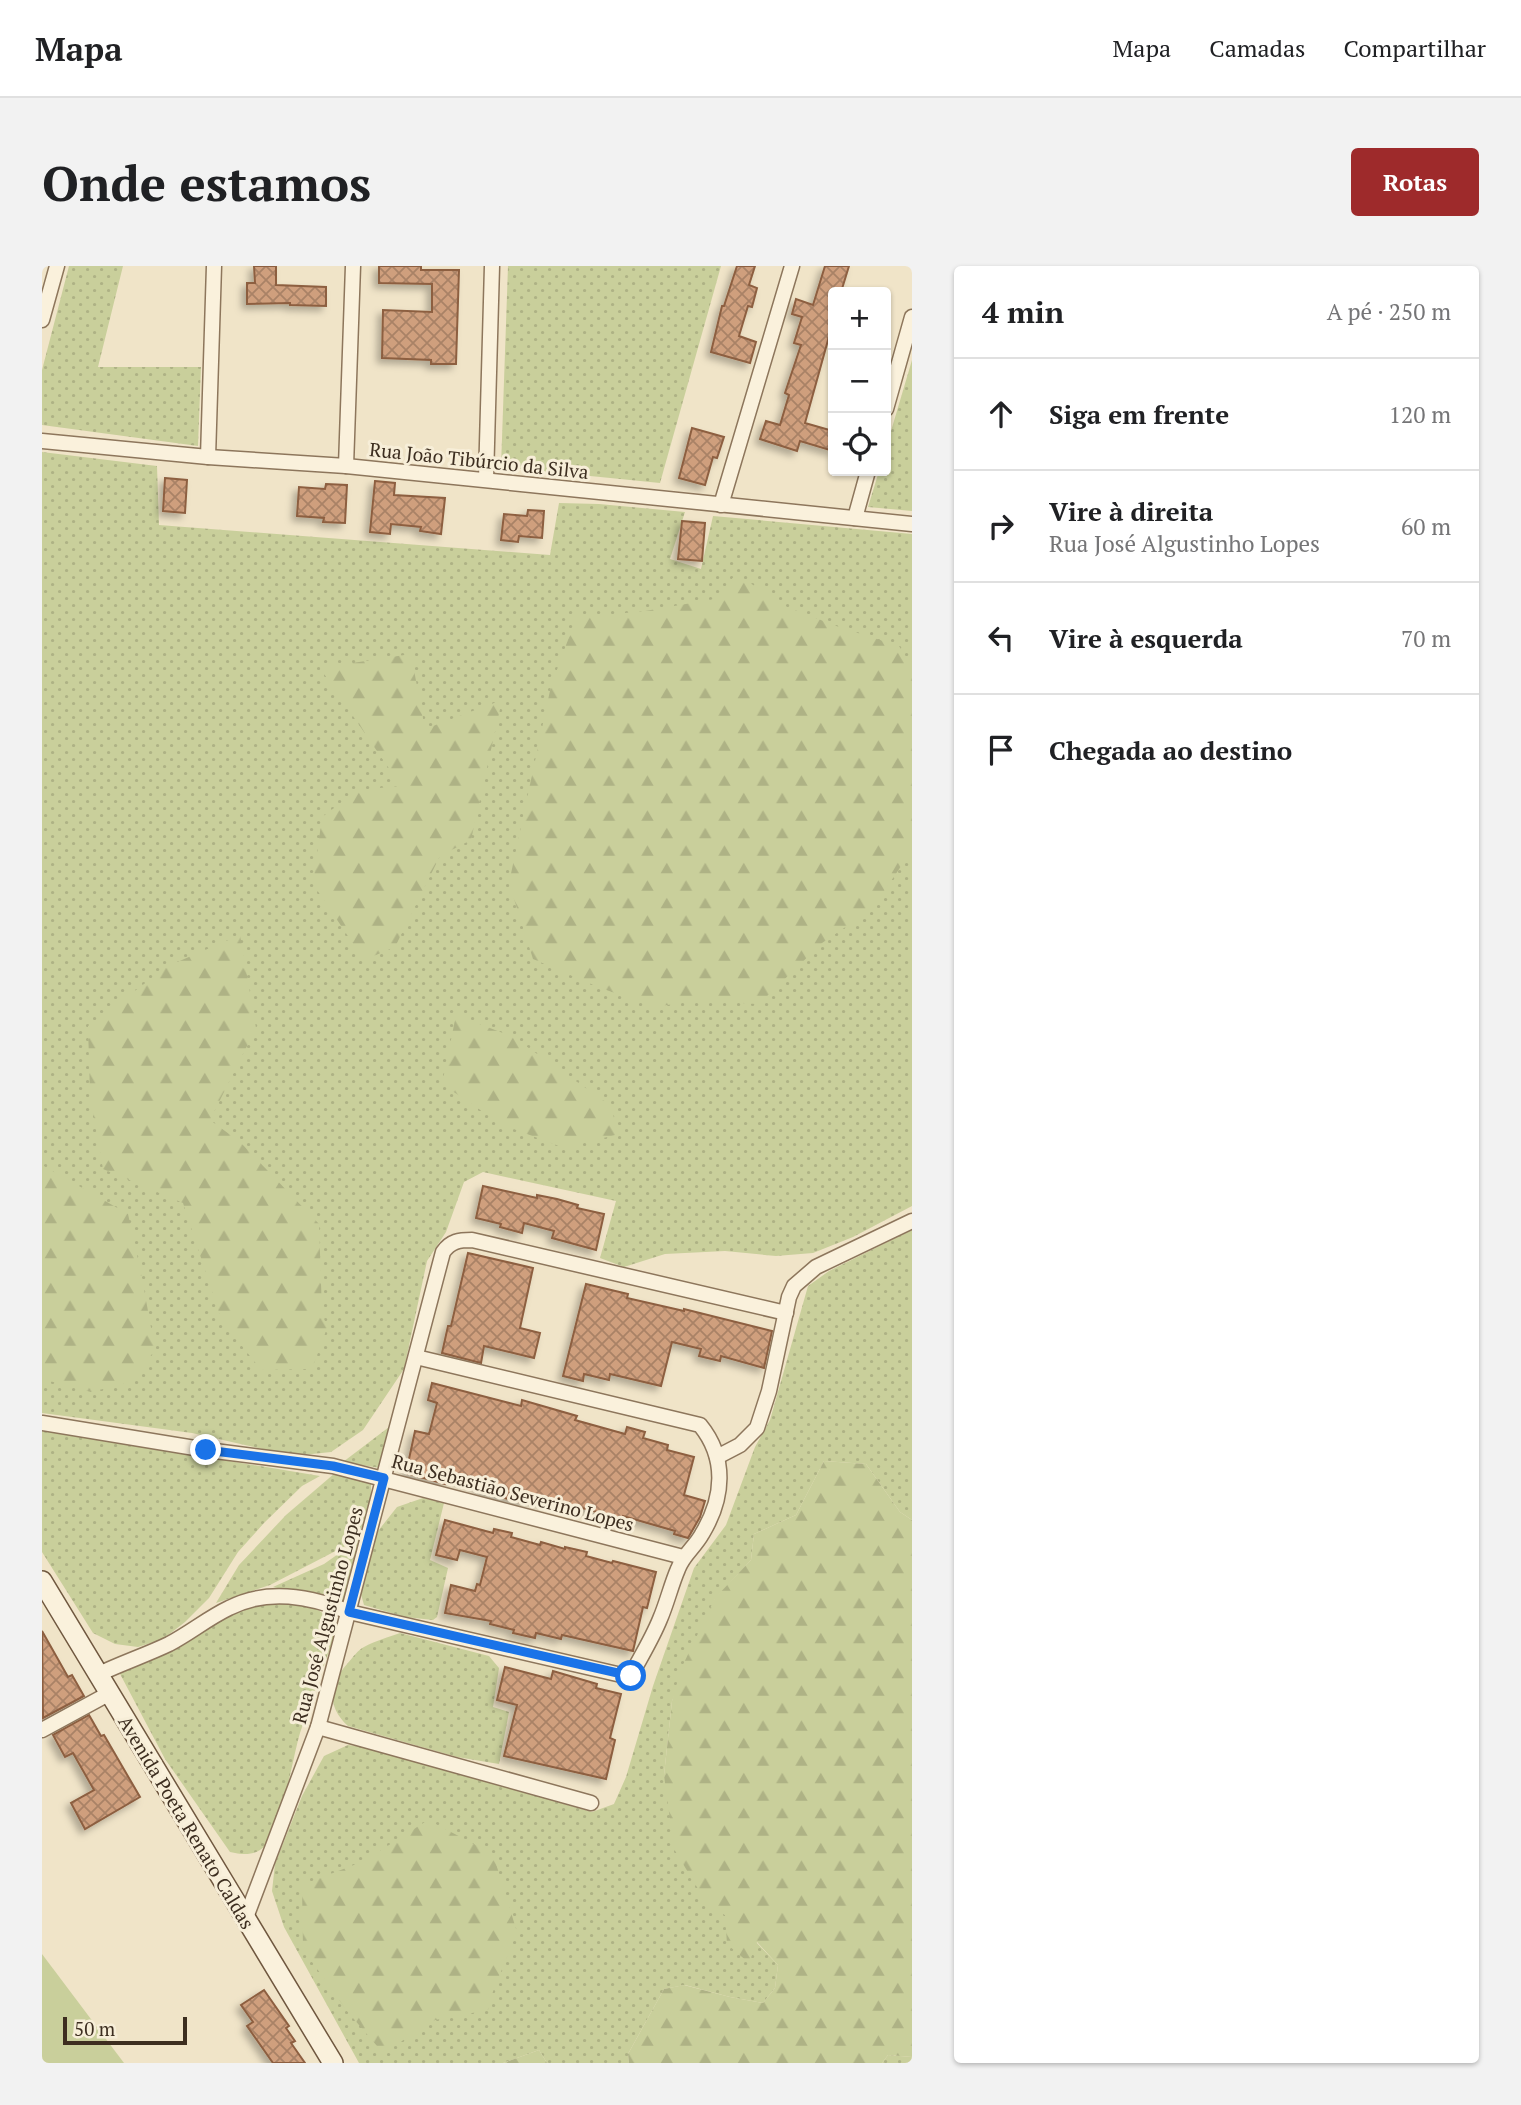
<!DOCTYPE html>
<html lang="pt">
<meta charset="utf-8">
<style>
:root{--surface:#fff;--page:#f2f2f2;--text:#202124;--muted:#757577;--line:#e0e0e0;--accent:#9e2a2b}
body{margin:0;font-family:"PT Serif",serif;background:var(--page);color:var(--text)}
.controls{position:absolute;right:21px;top:21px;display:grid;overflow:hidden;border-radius:7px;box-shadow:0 2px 5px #0004}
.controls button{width:63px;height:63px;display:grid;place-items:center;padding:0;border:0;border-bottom:2px solid var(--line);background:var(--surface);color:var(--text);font:35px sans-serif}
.scale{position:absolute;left:21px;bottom:18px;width:124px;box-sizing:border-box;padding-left:7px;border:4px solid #3d2e20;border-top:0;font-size:19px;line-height:24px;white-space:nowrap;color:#3d2e20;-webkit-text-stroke:5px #f7eed8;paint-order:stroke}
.stop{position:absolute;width:21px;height:21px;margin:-16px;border:5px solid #1a73e8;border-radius:50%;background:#fff}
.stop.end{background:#1a73e8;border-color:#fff;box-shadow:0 2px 7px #0008}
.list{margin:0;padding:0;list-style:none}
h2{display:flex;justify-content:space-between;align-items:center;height:91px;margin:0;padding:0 28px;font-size:30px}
h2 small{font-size:23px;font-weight:400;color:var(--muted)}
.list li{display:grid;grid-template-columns:46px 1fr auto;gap:21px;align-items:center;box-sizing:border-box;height:112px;padding:0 28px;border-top:2px solid var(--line)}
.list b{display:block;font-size:26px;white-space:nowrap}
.list p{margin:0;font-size:23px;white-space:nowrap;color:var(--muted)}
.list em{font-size:23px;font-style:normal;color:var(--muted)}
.icon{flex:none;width:38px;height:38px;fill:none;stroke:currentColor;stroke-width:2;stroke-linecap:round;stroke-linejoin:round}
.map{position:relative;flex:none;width:870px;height:1797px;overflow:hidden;border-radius:7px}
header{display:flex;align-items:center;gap:42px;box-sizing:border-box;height:98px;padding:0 35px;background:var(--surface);border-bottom:2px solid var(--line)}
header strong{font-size:33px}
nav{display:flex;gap:38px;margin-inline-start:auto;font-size:24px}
.intro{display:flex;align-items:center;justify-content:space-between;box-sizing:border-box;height:168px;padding:0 42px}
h1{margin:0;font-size:49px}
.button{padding:18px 32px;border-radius:7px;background:var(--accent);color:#fff;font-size:24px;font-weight:700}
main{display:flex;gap:42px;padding:0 42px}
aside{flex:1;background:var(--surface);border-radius:7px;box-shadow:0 2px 5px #0004}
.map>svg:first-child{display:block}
.grass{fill:url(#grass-dots)}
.forest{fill:url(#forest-firs)}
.park{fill:#c9cf9b}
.building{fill:url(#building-cross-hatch);stroke:#8d5f41;stroke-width:2;filter:url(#shadow)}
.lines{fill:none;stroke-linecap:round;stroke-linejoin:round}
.street-casing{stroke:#8d765c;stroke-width:17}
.secondary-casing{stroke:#6f573f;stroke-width:22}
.street{stroke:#faf1dc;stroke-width:14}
.secondary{stroke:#faf1dc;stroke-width:19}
.route{stroke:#1a73e8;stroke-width:9}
.labels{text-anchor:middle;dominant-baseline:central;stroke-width:6;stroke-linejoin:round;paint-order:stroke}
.street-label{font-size:19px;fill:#3d2e20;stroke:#f7eed8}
</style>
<header>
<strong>Mapa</strong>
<nav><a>Mapa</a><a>Camadas</a><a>Compartilhar</a></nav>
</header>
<div class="intro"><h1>Onde estamos</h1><a class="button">Rotas</a></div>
<main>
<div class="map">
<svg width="870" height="1797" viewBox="0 0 870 1797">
<defs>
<pattern id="grass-dots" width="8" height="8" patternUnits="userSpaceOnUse" patternTransform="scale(1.75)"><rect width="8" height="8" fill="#c9cf9b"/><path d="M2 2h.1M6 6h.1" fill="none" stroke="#aeb285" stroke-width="1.8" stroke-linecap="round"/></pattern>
<pattern id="forest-firs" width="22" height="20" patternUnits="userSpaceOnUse" patternTransform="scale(1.75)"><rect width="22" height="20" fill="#c9cf9b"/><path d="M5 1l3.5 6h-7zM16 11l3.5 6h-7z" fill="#aeb285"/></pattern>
<pattern id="building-cross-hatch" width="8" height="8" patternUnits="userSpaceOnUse" patternTransform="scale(1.75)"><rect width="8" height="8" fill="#cf9f7d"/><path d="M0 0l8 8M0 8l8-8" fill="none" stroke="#a98266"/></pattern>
<filter id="shadow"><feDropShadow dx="-4.5" dy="4.5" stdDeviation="3.5" flood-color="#0004"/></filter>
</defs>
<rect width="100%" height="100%" fill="#f0e4c8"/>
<g class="grass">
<path d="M 27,0 L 81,0 L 56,101 L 159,101 L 156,180 L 0,159 L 0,104 Z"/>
<path d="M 466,0 L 679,0 L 618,217 L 459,201 Z"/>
<path d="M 870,94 L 870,245 L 826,241 L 837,205 L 844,205 L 844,182 Z"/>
<path d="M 0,186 L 115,200 L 117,259 L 508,289 L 517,237 L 557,238 L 643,246 L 628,293 L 659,303 L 671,250 L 870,268 L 870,940 L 811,971 L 771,987 L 734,990 L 683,985 L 623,988 L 582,1001 L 558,992 L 574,935 L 441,906 L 422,916 L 404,966 L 385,995 L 362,1103 L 321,1164 L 289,1186 L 251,1190 L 150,1167 L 0,1147 Z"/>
<path d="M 870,964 L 870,1254 L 858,1246 L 824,1198 L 782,1195 L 754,1249 L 712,1268 L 709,1294 L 673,1333 L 630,1435 L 622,1509 L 683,1649 L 714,1676 L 736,1699 L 733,1722 L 721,1737 L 688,1731 L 643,1719 L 622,1723 L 586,1788 L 587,1797 L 505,1797 L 497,1784 L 461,1797 L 317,1797 L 242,1661 L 230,1625 L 233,1598 L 260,1530 L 282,1490 L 306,1479 L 328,1482 L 550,1546 L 572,1538 L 584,1511 L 611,1420 L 652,1302 L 684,1259 L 713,1181 L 728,1154 L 766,1020 L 787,1005 Z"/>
<path d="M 351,1158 L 338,1202 L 301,1196 Z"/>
<path d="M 0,1164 L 278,1210 L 260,1220 L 222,1257 L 196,1286 L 167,1332 L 143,1356 L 121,1373 L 96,1381 L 73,1378 L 51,1367 L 0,1286 Z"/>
<path d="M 293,1207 L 329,1214 L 329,1246 L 311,1276 L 228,1319 L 174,1337 L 197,1299 L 244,1249 Z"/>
<path d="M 381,1232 L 402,1237 L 388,1294 L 406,1302 L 395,1351 L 391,1354 L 363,1351 L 322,1339 L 318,1325 L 336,1265 L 355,1241 Z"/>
<path d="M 319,1272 L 302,1338 L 231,1321 L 282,1298 Z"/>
<path d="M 247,1332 C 270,1340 284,1343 294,1366 C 282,1399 269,1433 258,1467 C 251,1490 239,1566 223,1580 C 213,1590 201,1589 188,1586 L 123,1493 L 77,1406 L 142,1379 L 181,1352 L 213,1336 Z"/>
<path d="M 358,1367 L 447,1390 L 457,1402 L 451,1441 L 467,1446 L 457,1498 L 415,1491 L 306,1460 C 284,1440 287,1417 306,1397 C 311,1391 316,1384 322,1381 C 333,1375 347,1371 358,1367 Z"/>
<path d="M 846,1789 L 870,1791 L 870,1797 L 840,1797 Z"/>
</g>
<g class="forest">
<path d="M 694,308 L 745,341 L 797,361 L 857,380 L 870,401 L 870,584 L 830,643 L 780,677 L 717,738 L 652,735 L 612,741 L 556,721 L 491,693 L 467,617 L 509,420 L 534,352 L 603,345 L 673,333 Z"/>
<path d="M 369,388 L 383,463 L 460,434 L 429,574 L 398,590 L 353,681 L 322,694 L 271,618 L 280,551 L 316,524 L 359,520 L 278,402 Z"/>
<path d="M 198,669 L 214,762 L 168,854 L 198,876 L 277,958 L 280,1046 L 285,1062 L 270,1103 L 219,1104 L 179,1053 L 141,937 L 61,903 L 48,827 L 46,760 L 126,700 Z"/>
<path d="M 414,749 L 471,771 L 568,839 L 577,868 L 522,882 L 459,858 L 400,818 Z"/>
<path d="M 0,899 L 86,948 L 100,1012 L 113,1084 L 89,1116 L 49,1126 L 0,1113 Z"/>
<path d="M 782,1195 L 824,1198 L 858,1246 L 870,1254 L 870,1791 L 846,1789 L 840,1797 L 587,1797 L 586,1788 L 622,1723 L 642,1719 L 688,1731 L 721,1737 L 733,1722 L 736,1699 L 715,1676 L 707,1697 L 685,1678 L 683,1649 L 667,1641 L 632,1583 L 622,1509 L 630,1435 L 639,1403 L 673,1332 L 709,1294 L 712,1268 L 754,1249 Z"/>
<path d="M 386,1554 L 451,1588 L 475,1666 L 450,1728 L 446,1744 L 393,1754 L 341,1787 L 305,1745 L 261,1683 L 260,1619 L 322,1595 Z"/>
<path d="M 497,1784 L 505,1797 L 461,1797 Z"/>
</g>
<path class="park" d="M 0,1688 L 82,1797 L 0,1797 Z"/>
<g class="building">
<path d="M 212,0 L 234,0 L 234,19 L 284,21 L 284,40 L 248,39 L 248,37 L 205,38 L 205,17 L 213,17 Z"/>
<path d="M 337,0 L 379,0 L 379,4 L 417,4 L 414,98 L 389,98 L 389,94 L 340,92 L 341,44 L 390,46 L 390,18 L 337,17 Z"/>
<path d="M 695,0 L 713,0 L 707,19 L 715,22 L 710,41 L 706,40 L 697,70 L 714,76 L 708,97 L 669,86 L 680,40 L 682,40 Z"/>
<path d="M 783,0 L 807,0 L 799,26 L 791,26 L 791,56 L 763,157 L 791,165 L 791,185 L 758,175 L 755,185 L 718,173 L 724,155 L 738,159 L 747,129 L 743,127 L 759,79 L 752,77 L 760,51 L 750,48 L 754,33 L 771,39 Z"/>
<path d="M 650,162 L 682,171 L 675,192 L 671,191 L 663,219 L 637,212 Z"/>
<path d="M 123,212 L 145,214 L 143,247 L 121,245 Z"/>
<path d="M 333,215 L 353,217 L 352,229 L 403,232 L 399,268 L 378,265 L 379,261 L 349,258 L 348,268 L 328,266 Z"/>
<path d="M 284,218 L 305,219 L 303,257 L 281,256 L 282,252 L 255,250 L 257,221 L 283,223 Z"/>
<path d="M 486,244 L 502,245 L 500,272 L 477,270 L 476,276 L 459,274 L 462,248 L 485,250 Z"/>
<path d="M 640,255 L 663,257 L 660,295 L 636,293 Z"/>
<path d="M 441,920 L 495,932 L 495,929 L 515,933 L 536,939 L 535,942 L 562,948 L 554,984 L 510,972 L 512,965 L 482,957 L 480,967 L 458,961 L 459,958 L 434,952 Z"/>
<path d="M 426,987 L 491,1002 L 478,1062 L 498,1067 L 492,1092 L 442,1080 L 439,1097 L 400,1087 L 406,1060 L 409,1060 Z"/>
<path d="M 544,1018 L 586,1028 L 585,1032 L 642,1045 L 642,1043 L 730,1065 L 722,1102 L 679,1090 L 678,1095 L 657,1090 L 659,1083 L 630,1076 L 619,1120 L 568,1108 L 567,1114 L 542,1108 L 541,1115 L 521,1110 Z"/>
<path d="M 390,1117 L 479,1140 L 480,1134 L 535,1150 L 533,1154 L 583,1168 L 585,1161 L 603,1166 L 601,1172 L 626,1179 L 625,1184 L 652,1191 L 642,1229 L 663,1235 L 658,1251 L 646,1272 L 632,1268 L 633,1265 L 581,1250 L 579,1256 L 558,1250 L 559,1247 L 506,1233 L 505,1236 L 482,1231 L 481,1237 L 437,1225 L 439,1219 L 405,1210 L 403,1218 L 364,1207 L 373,1165 L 387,1168 L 395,1137 L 386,1134 Z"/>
<path d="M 403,1254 L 451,1267 L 452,1263 L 470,1267 L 469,1271 L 498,1279 L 499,1276 L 523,1283 L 523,1281 L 545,1286 L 544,1290 L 570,1297 L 571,1295 L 614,1306 L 605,1342 L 601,1341 L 591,1385 L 520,1369 L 519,1373 L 494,1367 L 493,1372 L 471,1367 L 472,1364 L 448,1358 L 449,1355 L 403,1347 L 409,1319 L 433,1325 L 435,1318 L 438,1319 L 445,1291 L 418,1284 L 415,1294 L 394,1289 Z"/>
<path d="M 0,1365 L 26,1411 L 30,1409 L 42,1430 L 1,1452 Z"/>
<path d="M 463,1401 L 509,1413 L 511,1405 L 555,1418 L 554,1422 L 579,1428 L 568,1472 L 573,1474 L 564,1513 L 462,1490 L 475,1439 L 455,1434 Z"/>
<path d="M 47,1449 L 59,1470 L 62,1469 L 98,1531 L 43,1563 L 29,1537 L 52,1524 L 31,1487 L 23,1491 L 11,1469 Z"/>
<path d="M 222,1724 L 247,1760 L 244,1762 L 253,1775 L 249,1777 L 263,1797 L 231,1797 L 205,1760 L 211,1756 L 199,1739 Z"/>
</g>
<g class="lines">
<defs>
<g id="street">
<path d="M 0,54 L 15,0"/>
<path d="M 844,143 L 870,51"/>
<path d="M 0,175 L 166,191 L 304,200 L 870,258"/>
<path d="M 166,191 L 172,0"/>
<path d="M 304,200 L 311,0"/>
<path d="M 444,213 L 450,0"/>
<path d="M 679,239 L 750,0"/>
<path d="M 813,252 L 826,205"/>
<path d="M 0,1157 L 165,1184 L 291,1200 L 641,1291"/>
<path d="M 675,1191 L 698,1179 L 715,1162 L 727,1125 L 747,1031 L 752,1020 L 774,1001 L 870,955"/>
<path d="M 57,1408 C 80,1397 104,1389 127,1378 C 148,1367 166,1352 187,1342 C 226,1322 268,1330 307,1346 L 588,1411 C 598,1392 610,1373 618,1353 C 625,1337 629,1319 636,1303 C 641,1289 653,1281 660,1268 C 682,1232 685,1192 658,1159 L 374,1091"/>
<path d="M 276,1461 L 549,1537"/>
<path d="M 0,1464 L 68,1427"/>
<path d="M 203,1654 L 276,1461 L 401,986 C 409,975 417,974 430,974 L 744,1047"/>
</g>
<path id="secondary" d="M 0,1315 L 291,1797"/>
</defs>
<use href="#street" class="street-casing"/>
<use href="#secondary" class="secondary-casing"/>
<use href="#street" class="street"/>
<use href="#secondary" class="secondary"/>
</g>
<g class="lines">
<path class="route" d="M 164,1184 L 291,1200 L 342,1212 L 307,1346 L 589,1410"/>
</g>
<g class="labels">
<g class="street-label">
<text transform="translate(437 194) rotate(6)">Rua João Tibúrcio da Silva</text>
<text transform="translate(471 1226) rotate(15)">Rua Sebastião Severino Lopes</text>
<text transform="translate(285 1349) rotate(-75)">Rua José Algustinho Lopes</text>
<text transform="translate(145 1556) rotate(59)">Avenida Poeta Renato Caldas</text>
</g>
</g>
</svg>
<div class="controls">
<button>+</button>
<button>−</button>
<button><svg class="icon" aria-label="locate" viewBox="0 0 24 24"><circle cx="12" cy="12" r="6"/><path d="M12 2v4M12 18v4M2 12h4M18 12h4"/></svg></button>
</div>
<div class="scale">50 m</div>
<div class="stop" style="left:589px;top:1410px"></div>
<div class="stop end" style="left:164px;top:1184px"></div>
</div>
<aside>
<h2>4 min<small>A pé · 250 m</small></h2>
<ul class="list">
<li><svg class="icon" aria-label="ahead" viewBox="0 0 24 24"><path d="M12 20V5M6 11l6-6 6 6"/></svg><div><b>Siga em frente</b></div><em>120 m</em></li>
<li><svg class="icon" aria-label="right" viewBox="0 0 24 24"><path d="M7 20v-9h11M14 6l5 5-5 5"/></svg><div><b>Vire à direita</b><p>Rua José Algustinho Lopes</p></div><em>60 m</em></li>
<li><svg class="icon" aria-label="left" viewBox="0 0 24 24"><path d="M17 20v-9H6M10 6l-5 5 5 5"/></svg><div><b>Vire à esquerda</b></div><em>70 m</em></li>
<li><svg class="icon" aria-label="arrive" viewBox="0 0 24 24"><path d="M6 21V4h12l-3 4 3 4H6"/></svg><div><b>Chegada ao destino</b></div></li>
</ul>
</aside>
</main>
